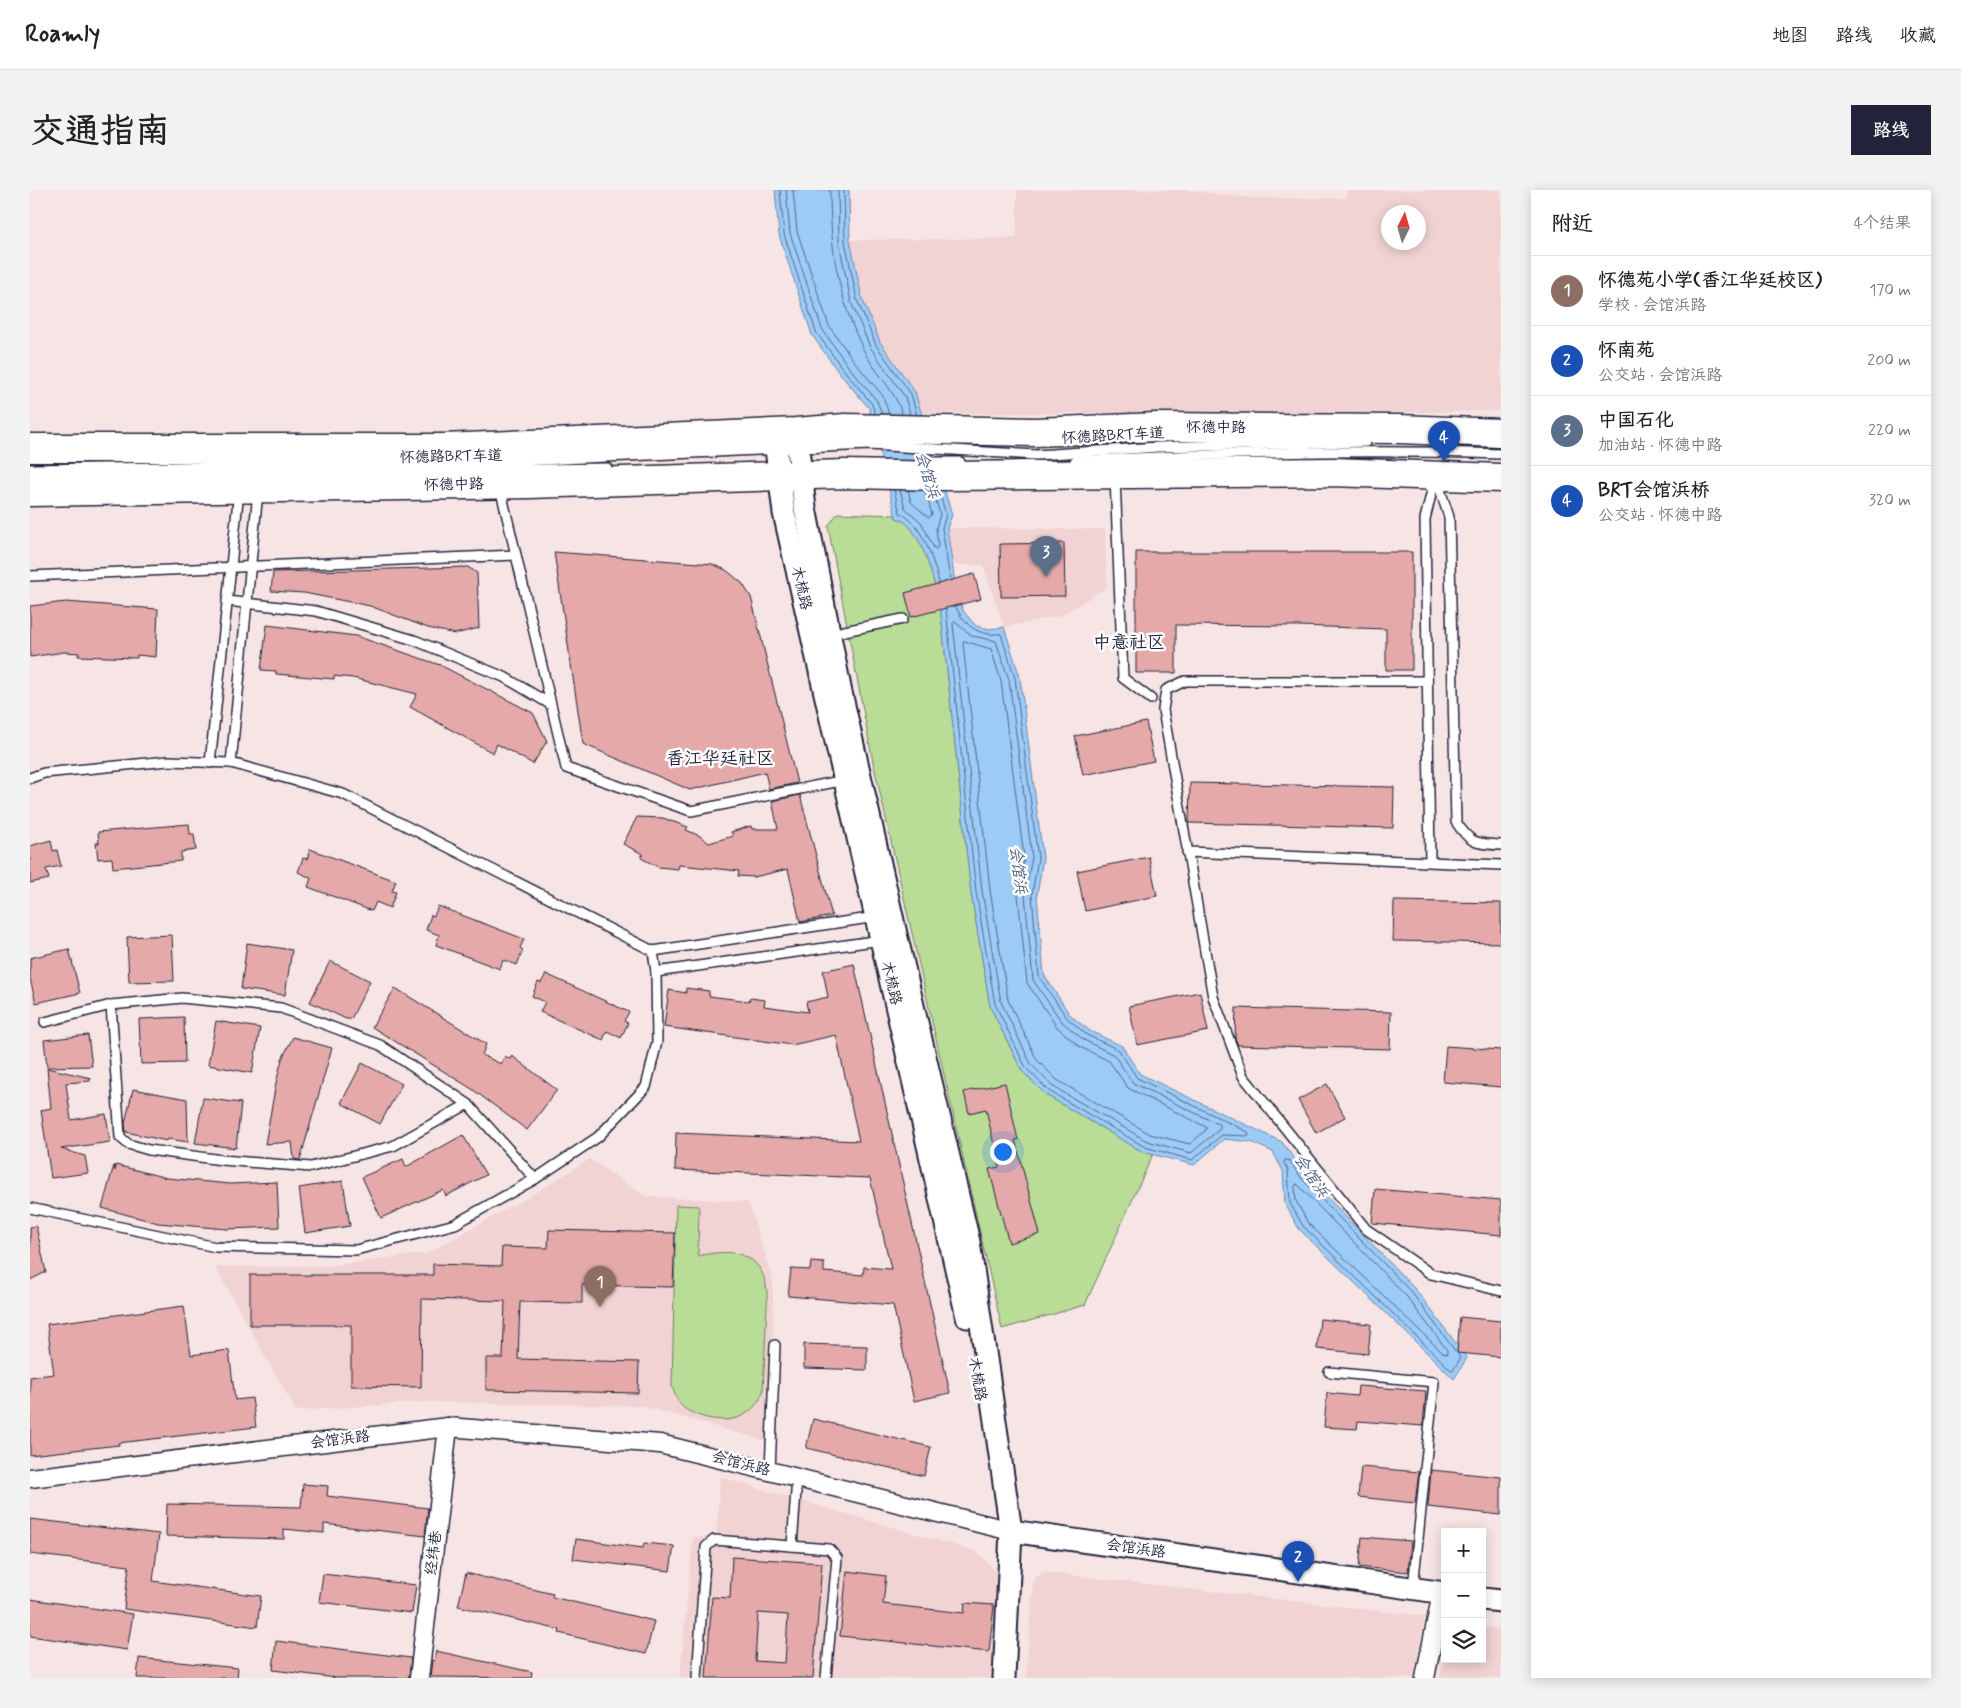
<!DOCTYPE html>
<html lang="zh">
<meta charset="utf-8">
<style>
:root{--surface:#fff;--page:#f2f2f2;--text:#222;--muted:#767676;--line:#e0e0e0;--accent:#22223b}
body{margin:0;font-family:Mynerve,"LXGW WenKai TC",sans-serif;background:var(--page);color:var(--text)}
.controls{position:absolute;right:15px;bottom:15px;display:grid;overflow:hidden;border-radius:0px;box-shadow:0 2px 12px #0003}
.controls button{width:45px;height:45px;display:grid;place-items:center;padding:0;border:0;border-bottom:1px solid var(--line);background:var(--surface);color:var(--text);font:25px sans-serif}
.compass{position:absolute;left:1351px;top:15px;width:45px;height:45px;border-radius:50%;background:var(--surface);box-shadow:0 2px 12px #0003;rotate:5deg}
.you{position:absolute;left:972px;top:961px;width:18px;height:18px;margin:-12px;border:4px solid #fff;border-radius:50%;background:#1a73e8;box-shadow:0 0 0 8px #1a73e833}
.badge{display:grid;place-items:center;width:32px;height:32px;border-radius:50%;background:var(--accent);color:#fff;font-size:16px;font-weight:700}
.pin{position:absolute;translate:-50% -41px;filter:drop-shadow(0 1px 2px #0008)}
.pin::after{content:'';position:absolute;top:26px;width:18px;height:15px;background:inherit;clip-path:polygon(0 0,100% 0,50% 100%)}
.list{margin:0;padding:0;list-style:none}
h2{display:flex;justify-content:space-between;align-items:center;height:65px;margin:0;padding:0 20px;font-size:21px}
h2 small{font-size:16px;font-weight:400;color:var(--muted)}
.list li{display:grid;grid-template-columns:32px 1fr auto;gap:15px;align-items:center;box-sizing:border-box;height:70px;padding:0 20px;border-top:1px solid var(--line)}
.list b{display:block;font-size:19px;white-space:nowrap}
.list p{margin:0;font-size:16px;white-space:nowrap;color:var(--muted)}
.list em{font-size:16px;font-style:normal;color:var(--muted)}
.icon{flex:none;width:28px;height:28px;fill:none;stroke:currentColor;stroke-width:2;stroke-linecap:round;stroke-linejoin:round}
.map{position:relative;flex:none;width:1471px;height:1488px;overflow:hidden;border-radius:0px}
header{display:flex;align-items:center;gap:30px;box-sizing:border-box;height:70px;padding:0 25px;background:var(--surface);border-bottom:1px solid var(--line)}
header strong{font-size:24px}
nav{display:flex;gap:28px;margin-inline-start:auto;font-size:18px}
.intro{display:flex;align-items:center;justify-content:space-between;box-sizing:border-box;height:120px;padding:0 30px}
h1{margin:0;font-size:35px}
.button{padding:12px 22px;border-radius:0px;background:var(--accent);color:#fff;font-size:18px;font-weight:700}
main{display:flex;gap:30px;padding:0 30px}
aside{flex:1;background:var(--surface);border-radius:0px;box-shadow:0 2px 12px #0003}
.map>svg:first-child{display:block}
.built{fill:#f1d3d3;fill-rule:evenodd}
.green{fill:#b9dc96;stroke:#6e7f68}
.water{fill:#9ccbf7;stroke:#6b87ac}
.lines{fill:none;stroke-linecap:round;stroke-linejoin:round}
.shore{stroke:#536686;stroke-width:1}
.building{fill:#e4a9a8;stroke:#22223b;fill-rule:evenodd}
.service-casing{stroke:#22223b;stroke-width:12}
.minor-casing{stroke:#22223b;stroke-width:21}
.tertiary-casing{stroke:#22223b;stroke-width:25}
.primary-casing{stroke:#22223b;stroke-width:31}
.service{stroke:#fff;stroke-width:9}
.minor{stroke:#fff;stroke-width:18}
.tertiary{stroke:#fff;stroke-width:21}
.primary{stroke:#fff;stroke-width:28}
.labels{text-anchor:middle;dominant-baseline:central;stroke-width:5;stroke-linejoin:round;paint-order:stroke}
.street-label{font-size:15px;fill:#22223b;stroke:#fff}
.water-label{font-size:16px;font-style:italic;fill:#4d5d7d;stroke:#fff}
.quarter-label{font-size:18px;fill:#22223b;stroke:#fff}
</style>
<header>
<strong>Roamly</strong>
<nav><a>地图</a><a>路线</a><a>收藏</a></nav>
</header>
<div class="intro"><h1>交通指南</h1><a class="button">路线</a></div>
<main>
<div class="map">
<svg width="1471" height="1488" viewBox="0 0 1471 1488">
<rect width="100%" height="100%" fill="#f7e5e5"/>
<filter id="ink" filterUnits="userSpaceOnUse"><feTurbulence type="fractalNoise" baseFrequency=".02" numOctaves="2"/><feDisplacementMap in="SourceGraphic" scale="10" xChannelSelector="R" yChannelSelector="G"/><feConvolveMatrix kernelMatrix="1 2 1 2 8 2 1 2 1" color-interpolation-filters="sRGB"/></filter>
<g filter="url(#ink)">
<g class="built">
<path d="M 987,0 L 1156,0 L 1219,8 L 1316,8 L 1316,0 L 1471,0 L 1471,221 L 1319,223 L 891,223 L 885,202 L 850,152 L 832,108 L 820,50 L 987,48 ZM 1358,22 L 1388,22 L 1388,52 L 1358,52 Z"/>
<path d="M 917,338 L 1075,339 L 1077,397 L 1030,426 L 974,437 L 953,375 L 922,375 Z"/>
<path d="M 560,969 L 615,1006 L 718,1012 L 743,1089 L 743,1146 L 737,1251 L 612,1216 L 396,1212 L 266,1221 L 185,1077 L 298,1076 L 397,1063 L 502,1005 Z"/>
<path d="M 690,1287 L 948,1362 L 967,1383 L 966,1488 L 650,1488 L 663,1347 L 686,1347 Z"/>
<path d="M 1013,1382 L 1395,1426 L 1384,1488 L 996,1488 L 1003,1390 Z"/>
<path d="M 1452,1437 L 1471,1439 L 1471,1488 L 1410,1488 L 1415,1458 L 1415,1469 L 1452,1469 Z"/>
</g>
<g class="green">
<path d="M 808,323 L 865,325 L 866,328 C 891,332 904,393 910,415 L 941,703 L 960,816 L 992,881 L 1016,905 L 1113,962 L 1123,964 L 1055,1115 L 972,1139 L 843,572 L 798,336 Z"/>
<path d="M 646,1015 L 669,1016 L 668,1066 C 701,1058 733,1061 737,1102 C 738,1113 736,1126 736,1137 C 735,1159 734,1181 733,1202 C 722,1229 700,1234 673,1227 C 666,1225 654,1220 650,1214 C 646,1209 644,1202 642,1196 Z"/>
</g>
<path class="water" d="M 745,0 L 819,0 L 820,50 L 832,108 L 850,152 L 885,202 L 922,325 L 917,338 L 927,406 L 934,422 L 946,436 L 960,439 L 974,437 L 990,487 L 1013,668 L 1007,705 L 1014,785 L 1040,825 L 1060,841 L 1092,856 L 1110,884 L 1252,952 L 1276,985 L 1386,1100 L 1437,1168 L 1424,1189 L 1269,1039 L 1255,1014 L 1253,981 L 1243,962 L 1221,952 L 1194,949 L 1164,975 L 1113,962 L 1016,905 L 992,881 L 960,816 L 941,703 L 910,415 C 904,393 891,332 866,328 L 839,218 L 809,183 L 782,145 L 749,45 Z"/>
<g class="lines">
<g class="shore">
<path d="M 750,0 L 754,44 L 786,142 L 813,179 L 842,214 L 845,224"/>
<path d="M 756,0 L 760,43 L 792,139 L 818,176 L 847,211 L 852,224"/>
<path d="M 763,0 L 767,41 L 799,136 L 824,171 L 853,206 L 859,224"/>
<path d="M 800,0 C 800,58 808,107 833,159 C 844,182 865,199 872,224"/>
<path d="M 808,0 L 809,52 L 821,112 L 840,157 L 875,207 L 880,224"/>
<path d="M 814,0 L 815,51 L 827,110 L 846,155 L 881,204 L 887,225"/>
<path d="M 864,300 L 870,323 C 893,334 902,368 909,392"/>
<path d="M 870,300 L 875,318 L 891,332 L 904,358 L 906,359 L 908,356 L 906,338 L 910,324 L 903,301"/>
<path d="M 878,300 L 881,312 L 899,328 L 902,324 L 895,301"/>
<path d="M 909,301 L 916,325 L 912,338 L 920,389"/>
<path d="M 916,419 L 946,702 L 965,814 L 996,878 L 1019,901 L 1115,957 L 1162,970 L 1192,945 L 1219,946 L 1218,942 L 1107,888 L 1089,860 L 1057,845 L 1037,828 L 1009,787 L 1002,705 L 1008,668 L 985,488 L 971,444 C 967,443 963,445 959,444 C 943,442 932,431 926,417"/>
<path d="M 925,432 L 942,446 L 966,451 L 979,490 L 1002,667 L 995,705 L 1003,790 L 1032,832 L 1054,850 L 1084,865 L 1103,893 L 1190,935 L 1190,939 L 1161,963 L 1117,951 L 1022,896 L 1001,874 L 971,812 L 952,701 L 925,452 L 923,434 Z"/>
<path d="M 934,451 L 961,459 L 971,491 L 994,667 L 988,705 L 997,793 L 1027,837 L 1050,857 L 1079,871 L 1098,898 L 1176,937 L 1176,940 L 1160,954 L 1120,944 L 1027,890 L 1007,870 L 978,810 L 960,700 L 933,454 Z"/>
<path d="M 1267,994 L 1377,1107 L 1417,1160 L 1417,1164 L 1413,1163 L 1278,1033 L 1266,1011 L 1265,997 Z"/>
<path d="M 1426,1162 L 1382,1103 L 1272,989 L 1259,970 L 1255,970 L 1254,973 L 1258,980 L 1260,1013 L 1273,1036 L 1421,1180 L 1424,1179 L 1430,1169 L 1428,1164"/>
</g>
</g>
<g class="building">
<path d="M 1034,353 L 1035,406 L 971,407 L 970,354 Z"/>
<path d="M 524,362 L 682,374 L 696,380 L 712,393 L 721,407 L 767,593 L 739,599 L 735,582 L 660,600 L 553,554 Z"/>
<path d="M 1106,362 L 1382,362 L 1382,480 L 1356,480 L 1356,439 L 1269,436 L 1146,435 L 1146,483 L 1106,483 Z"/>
<path d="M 438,377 L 447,383 L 449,438 L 425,444 L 398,438 L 340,416 L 274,403 L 241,401 L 243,382 Z"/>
<path d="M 944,384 L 951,409 L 881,427 L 875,403 Z"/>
<path d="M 36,412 L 128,419 L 126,467 L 107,465 L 107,468 L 48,466 L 49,463 L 34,462 L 0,467 L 0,416 Z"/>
<path d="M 237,435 L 326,446 L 410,475 L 503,523 L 517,551 L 503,574 L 467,554 L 463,563 L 380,517 L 387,504 L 323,488 L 304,486 L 304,489 L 246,484 L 246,481 L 231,480 Z"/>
<path d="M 1116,532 L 1124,571 L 1053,585 L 1045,546 Z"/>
<path d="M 1160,593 L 1364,597 L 1363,638 L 1159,633 Z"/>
<path d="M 770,605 L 802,726 L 770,732 L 758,679 L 724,687 L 708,686 L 709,681 L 649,675 L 648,679 L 628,677 L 611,668 L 613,664 L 593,654 L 607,627 L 633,628 L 658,637 L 656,640 L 670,646 L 679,653 L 703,646 L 701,642 L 721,636 L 722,639 L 748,639 L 742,611 Z"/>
<path d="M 159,634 L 160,644 L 164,644 L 166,660 L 151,662 L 151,671 L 83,678 L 82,668 L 68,669 L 66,653 L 69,653 L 68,642 Z"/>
<path d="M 21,650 L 23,661 L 27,660 L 31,676 L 16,679 L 19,689 L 0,693 L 0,656 Z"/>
<path d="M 280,659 L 366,691 L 362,701 L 366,702 L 360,718 L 346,712 L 342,721 L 278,697 L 281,688 L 268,682 L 273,668 L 277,669 Z"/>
<path d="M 1119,667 L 1127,706 L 1055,721 L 1047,681 Z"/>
<path d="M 1364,711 L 1471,713 L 1471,753 L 1363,751 Z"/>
<path d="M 408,716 L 494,749 L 490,758 L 493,760 L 487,775 L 473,770 L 470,779 L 406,755 L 409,745 L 396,740 L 401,725 L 404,726 Z"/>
<path d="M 142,745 L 144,791 L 99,792 L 97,747 Z"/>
<path d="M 217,753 L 262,760 L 255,805 L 211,799 Z"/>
<path d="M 39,759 L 50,803 L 6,813 L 0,789 L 0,768 Z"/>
<path d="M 300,771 L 340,791 L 321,829 L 316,829 L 280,812 Z"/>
<path d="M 824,774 L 920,1203 L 884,1211 L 863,1115 L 758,1106 L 761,1079 L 780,1080 L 781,1072 L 794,1073 L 794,1082 L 833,1085 L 834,1077 L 861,1079 L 840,988 L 645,980 L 646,943 L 829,951 L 806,845 L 762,855 L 634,837 L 639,800 L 656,803 L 656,798 L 679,801 L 679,806 L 719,811 L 720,808 L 735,810 L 734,816 L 778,822 L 776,812 L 798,807 L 793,781 Z"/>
<path d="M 516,784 L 599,822 L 594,831 L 598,833 L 591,848 L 577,841 L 573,850 L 510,822 L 515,812 L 502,806 L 508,792 L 511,793 Z"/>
<path d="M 365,798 L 456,854 L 452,865 L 471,874 L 475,866 L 480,869 L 482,866 L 527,900 L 497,940 L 442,899 L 342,837 Z"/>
<path d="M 1170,802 L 1178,841 L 1107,855 L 1099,816 Z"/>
<path d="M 1206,818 L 1361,822 L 1360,859 L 1208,855 L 1205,848 Z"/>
<path d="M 154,827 L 155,873 L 111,874 L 109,829 Z"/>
<path d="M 186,831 L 230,838 L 222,883 L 178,875 Z"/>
<path d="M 58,845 L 62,876 L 17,877 L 14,850 Z"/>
<path d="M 263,847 L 302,858 L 270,970 L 264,969 L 262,952 L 235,954 L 246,893 L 252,869 Z"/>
<path d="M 1416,856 L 1471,860 L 1471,897 L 1413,892 Z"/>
<path d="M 332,873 L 372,894 L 350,934 L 311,913 Z"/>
<path d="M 17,878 L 61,888 L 60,891 L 36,893 L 41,930 L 76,924 L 80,952 L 31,959 L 55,966 L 58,983 L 21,988 L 11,920 L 21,918 Z"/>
<path d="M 975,893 L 988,950 L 985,950 L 1010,1044 L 979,1053 L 959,979 L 969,977 L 956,919 L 939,923 L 934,902 Z"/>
<path d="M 1297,894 L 1315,927 L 1286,943 L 1268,910 Z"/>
<path d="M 103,899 L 157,909 L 158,952 L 138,949 L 137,951 L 96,942 L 95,933 Z"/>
<path d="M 173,908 L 211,913 L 206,958 L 165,953 Z"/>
<path d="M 433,945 L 456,985 L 416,1006 L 413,1000 L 351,1028 L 332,987 L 373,969 L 376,977 Z"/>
<path d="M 84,975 L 85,981 L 86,975 L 137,988 L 200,994 L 247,992 L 249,1037 L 197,1039 L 128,1033 L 72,1018 Z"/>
<path d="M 313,991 L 320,1036 L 275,1043 L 269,998 Z"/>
<path d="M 1345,999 L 1471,1010 L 1471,1045 L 1342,1033 Z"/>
<path d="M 6,1036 L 16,1082 L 0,1090 L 0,1037 Z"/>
<path d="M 519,1040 L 645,1043 L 643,1097 L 552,1095 L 552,1113 L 490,1112 L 488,1169 L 609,1172 L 608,1203 L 456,1200 L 456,1168 L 473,1168 L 475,1111 L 392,1109 L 391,1197 L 321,1196 L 321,1135 L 220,1135 L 220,1085 L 403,1085 L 403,1074 L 471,1076 L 472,1057 L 518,1058 Z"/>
<path d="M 154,1116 L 161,1165 L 199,1160 L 205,1210 L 222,1208 L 226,1237 L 88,1253 L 89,1255 L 0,1265 L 0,1187 L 24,1184 L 17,1134 Z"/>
<path d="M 1430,1127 L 1471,1131 L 1471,1167 L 1427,1163 Z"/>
<path d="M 1290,1129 L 1341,1134 L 1338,1164 L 1287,1159 Z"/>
<path d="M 774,1154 L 837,1156 L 837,1180 L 774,1178 Z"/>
<path d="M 1328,1196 L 1396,1201 L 1393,1236 L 1328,1231 L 1327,1239 L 1294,1237 L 1297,1203 L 1327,1206 Z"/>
<path d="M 783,1229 L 901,1257 L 894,1286 L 776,1258 Z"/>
<path d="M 1331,1277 L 1389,1282 L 1385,1313 L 1328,1307 Z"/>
<path d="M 1401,1280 L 1471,1287 L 1471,1325 L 1398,1317 Z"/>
<path d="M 273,1294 L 298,1296 L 297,1306 L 398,1318 L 395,1346 L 294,1334 L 294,1343 L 254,1339 L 254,1349 L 136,1346 L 137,1314 L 271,1317 Z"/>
<path d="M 0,1329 L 129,1344 L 123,1391 L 231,1406 L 227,1437 L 94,1419 L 99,1376 L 0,1364 Z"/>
<path d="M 1332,1347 L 1381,1351 L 1378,1382 L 1329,1377 Z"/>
<path d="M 546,1349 L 613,1358 L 614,1353 L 644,1356 L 640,1381 L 543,1369 Z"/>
<path d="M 702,1367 L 792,1373 L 783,1488 L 676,1488 L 682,1407 L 700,1408 ZM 728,1423 L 758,1425 L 755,1473 L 725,1471 Z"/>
<path d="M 817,1381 L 856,1386 L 853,1414 L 934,1423 L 935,1413 L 964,1415 L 959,1462 L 810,1446 Z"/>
<path d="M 436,1383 L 523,1404 L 522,1407 L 624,1431 L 616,1464 L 529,1443 L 530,1440 L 428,1416 Z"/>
<path d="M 293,1384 L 386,1395 L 382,1423 L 289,1412 Z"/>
<path d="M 0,1409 L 103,1424 L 97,1460 L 0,1446 Z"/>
<path d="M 246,1451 L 381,1468 L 379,1488 L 306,1488 L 243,1480 Z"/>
<path d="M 406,1461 L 502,1482 L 501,1488 L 400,1487 L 402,1470 L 404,1471 Z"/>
<path d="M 109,1468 L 208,1478 L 207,1488 L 107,1488 Z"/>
</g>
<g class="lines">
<defs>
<g id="service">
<path d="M 1045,271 C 1187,263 1329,259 1471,264"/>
<path d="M 890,272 L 930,272"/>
<path d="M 0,279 L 444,273 L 839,255 L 1007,265 L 1128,257 L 1336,252"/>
<path d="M 0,287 L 577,278"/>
<path d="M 1085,287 L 1093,488 L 1121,509"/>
<path d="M 1407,290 L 1419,327 L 1426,632 C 1440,653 1445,654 1471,655"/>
<path d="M 470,297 L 536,578 L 661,621 L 815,590"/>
<path d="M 0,386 L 486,365"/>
<path d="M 197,411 L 286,421 L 384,450 L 474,487 L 520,514"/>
<path d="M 800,444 L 873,429"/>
<path d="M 1397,491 L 1155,491 L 1136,500 L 1133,520 L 1183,807 L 1213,886 L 1336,1039 L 1401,1084 L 1471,1101"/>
<path d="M 180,573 L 209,301"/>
<path d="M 201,573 L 228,302"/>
<path d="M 0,588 L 14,583 L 138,571 L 201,573 L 313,604 L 623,761 L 626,782 L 627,852 L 616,897 L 568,947 L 505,989 L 425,1034 L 326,1060 L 186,1057 L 0,1018"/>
<path d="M 1157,662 L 1471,675"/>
<path d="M 1400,671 L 1395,329 L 1405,288"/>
<path d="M 623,761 L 846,727"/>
<path d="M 626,782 L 851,750"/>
<path d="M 81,815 L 90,947 L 98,954 L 119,960 L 192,970 L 281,977 L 363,956 L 438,914"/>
<path d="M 15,832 L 81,815 L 152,808 L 251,818 L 350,855 L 438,914 L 505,989"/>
<path d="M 1299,1182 L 1404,1192 L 1383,1398"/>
<path d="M 740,1281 L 745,1155"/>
<path d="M 762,1356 L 767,1288"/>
<path d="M 667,1488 L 676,1357 L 684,1350 L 799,1359 L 807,1368 L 796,1488"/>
</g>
<g id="minor">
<path d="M 0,1288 L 418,1237 L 630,1254 L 981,1341"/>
<path d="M 389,1488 L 418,1237"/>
<path d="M 1395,1488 L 1412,1403"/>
</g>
<g id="tertiary">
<path d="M 766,242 L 775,318 L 810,498 L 866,744 L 939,1052 L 981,1341 L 974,1488"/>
<path d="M 744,243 L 754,323 L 937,1127"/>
<path d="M 981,1341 L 1415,1403"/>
<path d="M 1452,1409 L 1471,1411"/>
</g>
<g id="primary">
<path d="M 0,258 L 414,258 L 766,242 L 815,238 L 1005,242 L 1127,237 L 1369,239 L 1471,243"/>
<path d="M 0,302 L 499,294 L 815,284 L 917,286 L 1302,282 L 1471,288"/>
</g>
</defs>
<use href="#service" class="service-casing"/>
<use href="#minor" class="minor-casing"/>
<use href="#tertiary" class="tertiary-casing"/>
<use href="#primary" class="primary-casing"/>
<use href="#service" class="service"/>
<use href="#minor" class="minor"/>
<use href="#tertiary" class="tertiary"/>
<use href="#primary" class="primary"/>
</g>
</g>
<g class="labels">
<g class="street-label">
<text x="1186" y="238">怀德中路</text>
<text transform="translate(1083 246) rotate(-3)">怀德路BRT车道</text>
<text transform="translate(421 267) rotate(-1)">怀德路BRT车道</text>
<text transform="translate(424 295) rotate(-1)">怀德中路</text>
<text transform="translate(771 398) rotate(77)">木梳路</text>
<text transform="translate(861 793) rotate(77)">木梳路</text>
<text transform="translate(947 1189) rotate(81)">木梳路</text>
<text transform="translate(310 1250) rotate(-7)">会馆浜路</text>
<text transform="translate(711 1274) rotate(14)">会馆浜路</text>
<text transform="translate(1106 1359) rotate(8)">会馆浜路</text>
<text transform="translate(404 1363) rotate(-83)">经纬巷</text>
</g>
<g class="water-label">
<text transform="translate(897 285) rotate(74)">会馆浜</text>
<text transform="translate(988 680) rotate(83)">会馆浜</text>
<text transform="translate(1281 986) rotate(56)">会馆浜</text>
</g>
<g class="quarter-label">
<text x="1099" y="453">中意社区</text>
<text x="690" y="569">香江华廷社区</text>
</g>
</g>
</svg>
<div class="controls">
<button>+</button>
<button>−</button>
<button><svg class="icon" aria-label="layers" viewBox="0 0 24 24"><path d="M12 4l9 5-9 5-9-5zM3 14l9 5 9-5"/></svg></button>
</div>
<svg class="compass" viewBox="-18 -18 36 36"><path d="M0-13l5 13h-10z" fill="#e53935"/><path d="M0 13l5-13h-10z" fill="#767676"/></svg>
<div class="you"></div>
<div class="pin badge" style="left:570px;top:1117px;background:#8d6e63">1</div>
<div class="pin badge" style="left:1268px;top:1392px;background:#1a4fb4">2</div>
<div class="pin badge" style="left:1016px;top:387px;background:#5c6f8a">3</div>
<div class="pin badge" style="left:1414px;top:272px;background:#1a4fb4">4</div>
</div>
<aside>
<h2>附近<small>4个结果</small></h2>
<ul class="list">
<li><span class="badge" style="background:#8d6e63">1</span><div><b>怀德苑小学(香江华廷校区)</b><p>学校 · 会馆浜路</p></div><em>170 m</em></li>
<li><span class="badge" style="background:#1a4fb4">2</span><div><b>怀南苑</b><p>公交站 · 会馆浜路</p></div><em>200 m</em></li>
<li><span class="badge" style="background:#5c6f8a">3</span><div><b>中国石化</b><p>加油站 · 怀德中路</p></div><em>220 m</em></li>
<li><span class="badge" style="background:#1a4fb4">4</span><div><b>BRT会馆浜桥</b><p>公交站 · 怀德中路</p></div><em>320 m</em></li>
</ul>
</aside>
</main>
